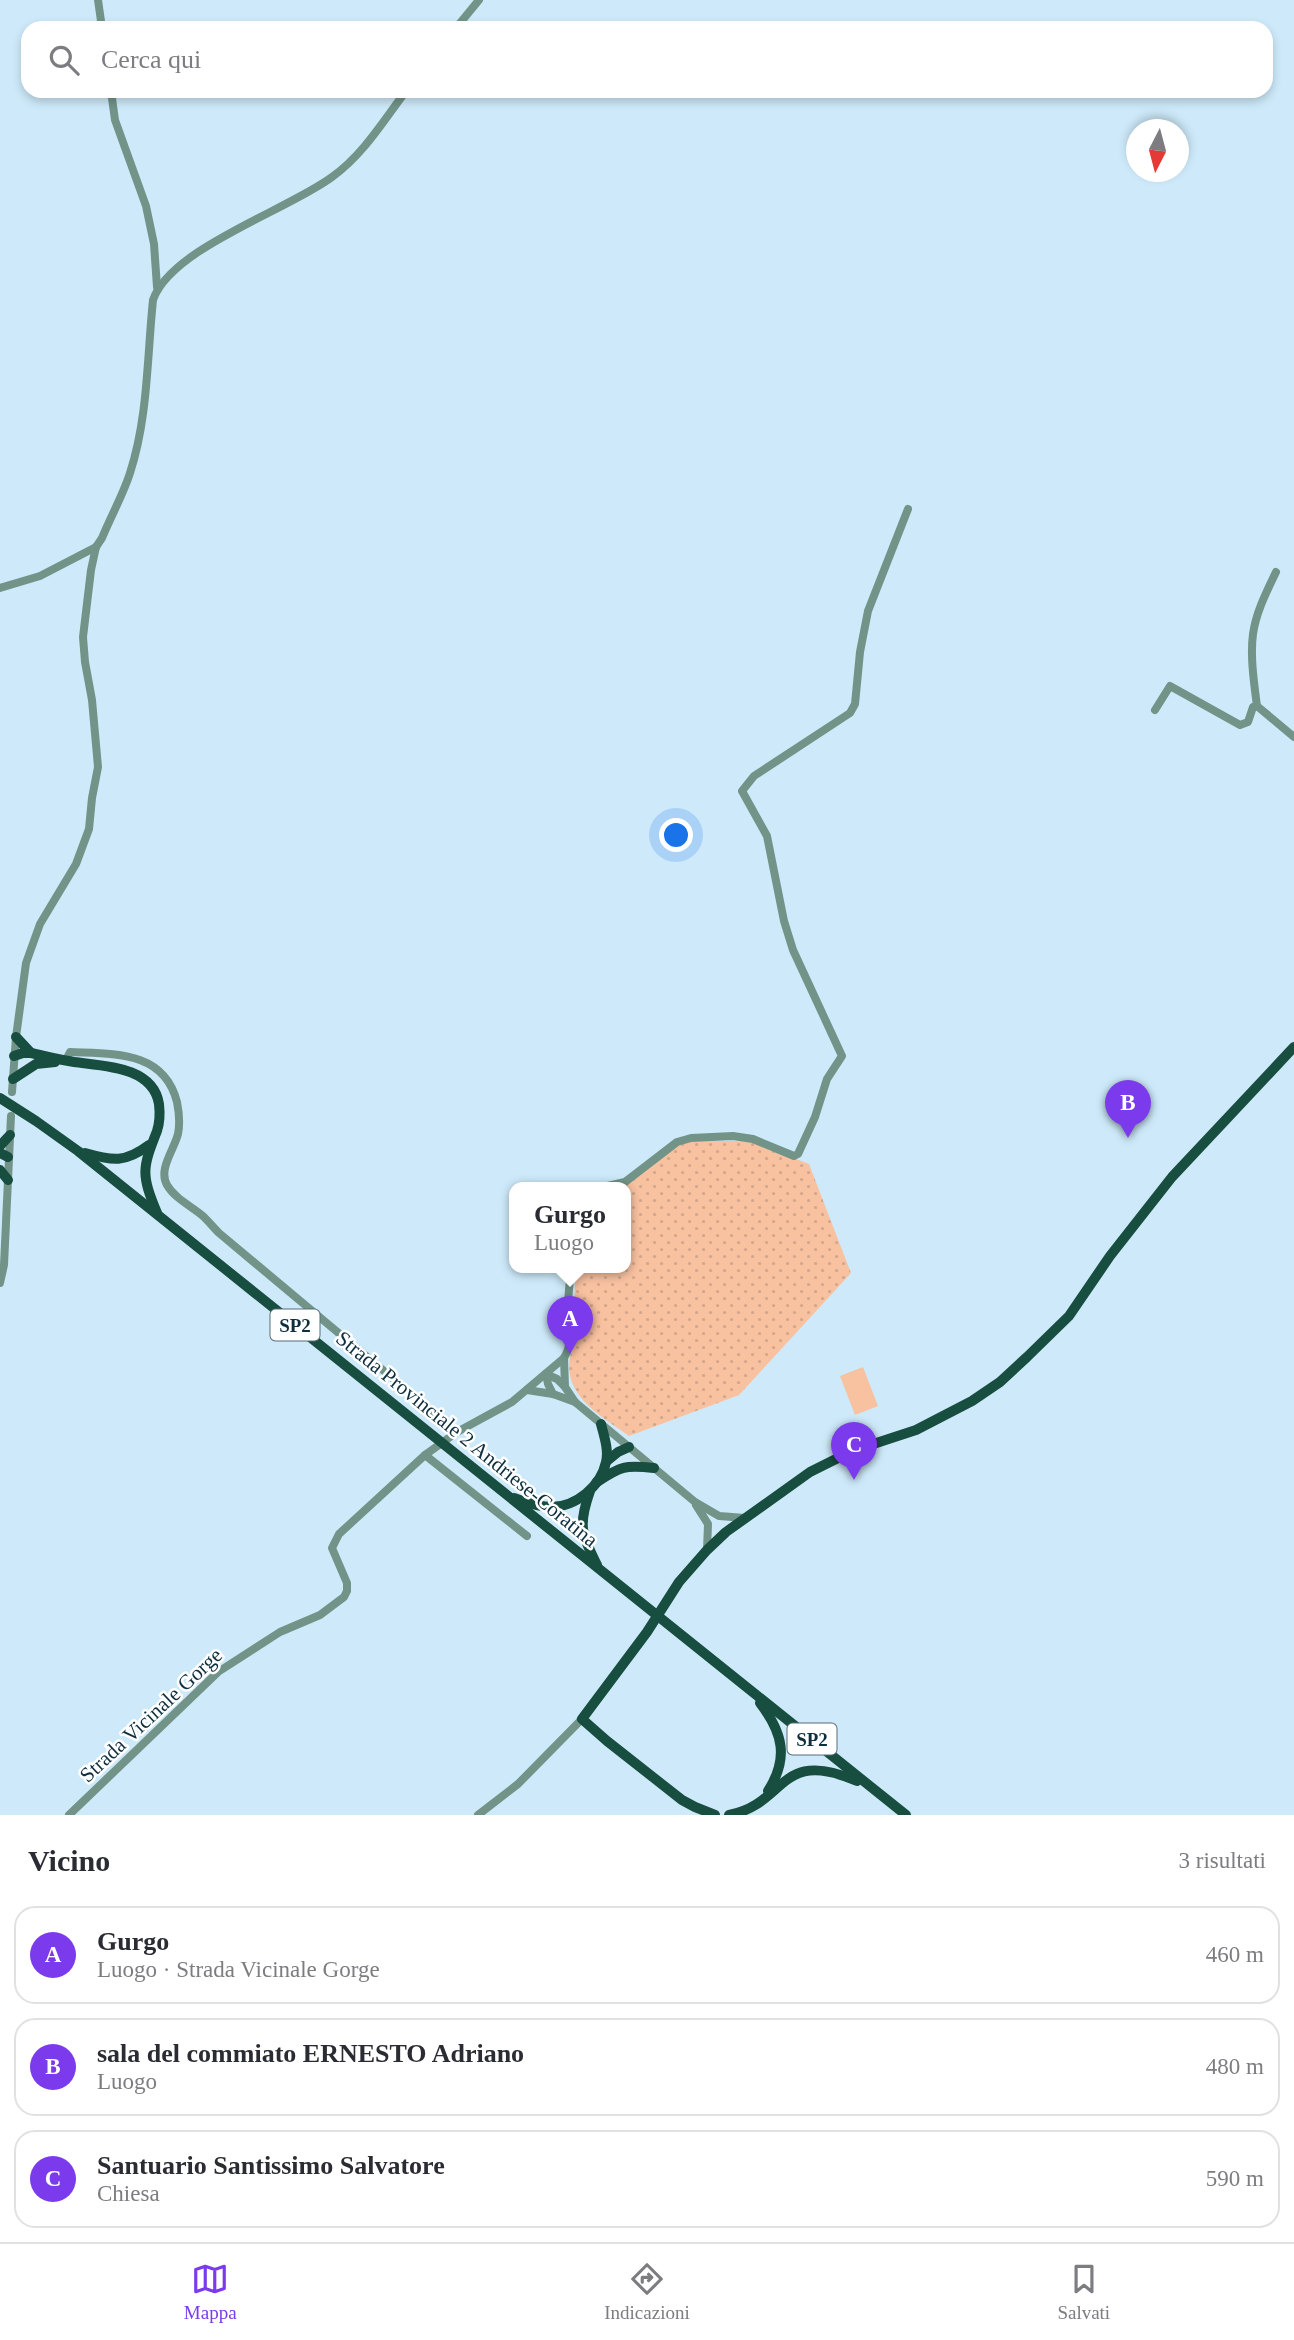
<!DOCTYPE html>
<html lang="it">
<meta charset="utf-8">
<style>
:root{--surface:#fff;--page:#f2f2f3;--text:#2b2b33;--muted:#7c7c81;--line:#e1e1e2;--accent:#7c3aed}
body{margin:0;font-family:Georgia,serif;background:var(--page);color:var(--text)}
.compass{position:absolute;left:1126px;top:119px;width:63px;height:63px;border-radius:50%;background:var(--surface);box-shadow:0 4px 10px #0003;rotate:186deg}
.you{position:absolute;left:677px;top:836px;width:24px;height:24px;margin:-18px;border:5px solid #fff;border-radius:50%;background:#1a73e8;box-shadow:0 0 0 10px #1a73e833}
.badge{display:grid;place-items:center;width:46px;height:46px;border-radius:50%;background:var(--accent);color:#fff;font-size:23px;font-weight:700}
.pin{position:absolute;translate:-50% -58px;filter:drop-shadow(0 2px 4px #0008)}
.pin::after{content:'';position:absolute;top:37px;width:24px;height:21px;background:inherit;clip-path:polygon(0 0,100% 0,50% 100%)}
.popup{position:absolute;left:509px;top:1182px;width:122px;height:91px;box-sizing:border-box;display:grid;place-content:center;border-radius:14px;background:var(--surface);filter:drop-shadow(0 2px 5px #0005);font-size:23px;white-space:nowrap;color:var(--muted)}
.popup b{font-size:26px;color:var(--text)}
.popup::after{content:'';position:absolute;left:50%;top:100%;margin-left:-14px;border:14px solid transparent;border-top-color:var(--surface)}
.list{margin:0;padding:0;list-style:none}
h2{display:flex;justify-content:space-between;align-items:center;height:91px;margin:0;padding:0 28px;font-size:30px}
h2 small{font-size:23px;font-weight:400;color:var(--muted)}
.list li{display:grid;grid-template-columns:46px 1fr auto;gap:21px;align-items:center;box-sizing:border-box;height:98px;margin:0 14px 14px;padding:0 14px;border:2px solid var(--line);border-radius:21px}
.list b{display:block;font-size:26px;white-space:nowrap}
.list p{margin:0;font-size:23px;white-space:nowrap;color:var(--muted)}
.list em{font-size:23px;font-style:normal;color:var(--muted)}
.icon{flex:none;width:38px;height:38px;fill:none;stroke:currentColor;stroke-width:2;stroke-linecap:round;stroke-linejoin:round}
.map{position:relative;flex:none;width:1294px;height:1815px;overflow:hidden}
.search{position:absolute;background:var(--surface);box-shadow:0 4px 10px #0003;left:21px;right:21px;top:21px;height:77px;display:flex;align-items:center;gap:18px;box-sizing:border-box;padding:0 24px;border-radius:21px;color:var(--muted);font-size:26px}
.sheet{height:427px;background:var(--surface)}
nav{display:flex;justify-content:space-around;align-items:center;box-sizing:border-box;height:98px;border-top:2px solid var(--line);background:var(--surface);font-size:19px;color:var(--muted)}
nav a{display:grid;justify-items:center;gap:4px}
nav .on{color:var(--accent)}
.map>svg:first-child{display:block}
.grass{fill:url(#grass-dots)}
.garden{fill:#f8c1a0}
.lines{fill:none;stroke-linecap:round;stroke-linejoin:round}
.minor{stroke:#729488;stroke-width:8}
.major{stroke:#174e40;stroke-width:10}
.labels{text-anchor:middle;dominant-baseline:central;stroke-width:5;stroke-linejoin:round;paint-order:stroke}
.shield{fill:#fff;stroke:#586d78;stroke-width:2}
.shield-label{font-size:19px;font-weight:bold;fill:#102f3e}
.street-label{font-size:21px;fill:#102f3e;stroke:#fff}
</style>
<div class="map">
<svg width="1294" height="1815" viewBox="0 0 1294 1815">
<defs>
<pattern id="grass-dots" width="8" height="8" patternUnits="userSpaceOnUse" patternTransform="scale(1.75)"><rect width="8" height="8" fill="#f8c1a0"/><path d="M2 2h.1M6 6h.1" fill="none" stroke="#d4a68b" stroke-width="1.8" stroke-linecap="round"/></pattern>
</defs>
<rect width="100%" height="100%" fill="#ceeafa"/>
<path class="grass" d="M 691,1141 L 750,1141 L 809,1164 L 851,1273 L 739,1395 L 629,1436 C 595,1412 555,1391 574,1343 L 575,1268 L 626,1268 L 626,1188 L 613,1188 L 679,1145 Z"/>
<path class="garden" d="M 863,1367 L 878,1406 L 855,1415 L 840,1376 Z"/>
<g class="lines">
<g class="minor">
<path d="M 98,0 L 102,28"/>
<path d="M 456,28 L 479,0"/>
<path d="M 111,91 L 115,120 L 146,206 L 154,244 L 157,287"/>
<path d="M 1276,572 C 1267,591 1256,612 1253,634 C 1250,656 1254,683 1257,706 L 1294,737"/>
<path d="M 0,588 L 40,576 L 96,547"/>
<path d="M 1155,710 L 1170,686 L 1240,725 L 1248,722 L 1253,707 L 1257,706"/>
<path d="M 66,1060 L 70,1052 C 113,1054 164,1050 177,1102 C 179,1112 180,1124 178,1134 C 174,1150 158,1169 167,1185 C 175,1199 193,1207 204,1217 C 209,1222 214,1228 219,1233 L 457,1432"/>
<path d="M 12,1092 L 16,1037 L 26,963 L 40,924 L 76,864 L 89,829 L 92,798 L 98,767 L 92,700 L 85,662 L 83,637 L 91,570 L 96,547 L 102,538 C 111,516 123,495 130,473 C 148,418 147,358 153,300 C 171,248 288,210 332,177 C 363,155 384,120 406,91"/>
<path d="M 599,1188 L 625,1182 L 677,1142 L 691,1138 L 733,1136 L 753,1139 L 794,1156 L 798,1154 L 815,1117 L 827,1079 L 842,1056 L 793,950 L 784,921 L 767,836 L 742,791 L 754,776 L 850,713 L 855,704 L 860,652 L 868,611 L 908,509"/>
<path d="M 0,1283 L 4,1265 L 11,1116"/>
<path d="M 564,1358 L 565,1387 L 575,1402 L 695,1502 L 719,1516 L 745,1518"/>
<path d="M 546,1374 L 557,1379 L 565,1387"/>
<path d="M 546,1374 L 548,1384 L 553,1394"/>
<path d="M 527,1390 L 553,1394 L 575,1402"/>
<path d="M 425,1455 L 527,1536"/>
<path d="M 696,1505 L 708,1524 L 707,1550"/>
<path d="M 69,1815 L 218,1672 L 280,1632 L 320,1615 L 344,1597 L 347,1591 L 347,1583 L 332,1548 L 339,1534 L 425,1455 L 457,1432 L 512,1402 L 564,1358 C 574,1341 569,1327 568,1308 C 568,1295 570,1281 571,1268"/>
<path d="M 478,1815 L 518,1784 L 582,1719"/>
</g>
<g class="major">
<path d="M 16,1037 L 31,1053"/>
<path d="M 14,1056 L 23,1053 L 31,1053 C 45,1056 60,1060 74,1062 C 103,1066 153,1066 159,1104 C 160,1113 160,1122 157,1131 C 142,1169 141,1174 157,1213"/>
<path d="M 13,1079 L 36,1064 L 55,1062"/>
<path d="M 0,1098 L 36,1121 L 78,1151 L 906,1815"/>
<path d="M 0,1146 L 10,1135"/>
<path d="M 0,1153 L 8,1157"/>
<path d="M 85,1153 C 113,1161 125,1163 149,1145"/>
<path d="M 0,1170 L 8,1180"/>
<path d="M 607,1461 L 618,1452 L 629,1447"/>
<path d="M 597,1482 C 621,1466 625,1465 654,1468"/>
<path d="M 590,1491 C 578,1525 581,1533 597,1565"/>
<path d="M 514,1498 C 526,1502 538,1507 551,1507 C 576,1507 601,1486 606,1462 C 609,1450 604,1436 601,1424"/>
<path d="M 760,1703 C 783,1733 789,1758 768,1791"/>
<path d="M 715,1815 L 695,1807 L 682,1800 L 607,1741 L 582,1719 L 647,1632 L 679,1582 L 707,1550 L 726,1532 L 810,1472 L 852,1451 L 916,1430 L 972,1401 L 1000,1382 L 1027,1357 L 1069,1316 L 1110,1256 L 1172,1177 L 1294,1047"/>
<path d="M 729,1815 C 787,1804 778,1747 857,1781"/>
</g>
</g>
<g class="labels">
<g class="shield">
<rect x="270.5" y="1309.5" width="49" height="31" rx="5"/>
<rect x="787.5" y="1723.5" width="49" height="31" rx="5"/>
</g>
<g class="shield-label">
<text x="295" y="1325">SP2</text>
<text x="812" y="1739">SP2</text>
</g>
<g class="street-label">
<text transform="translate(467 1439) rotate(39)">Strada Provinciale 2 Andriese-Coratina</text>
<text transform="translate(151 1715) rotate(-43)">Strada Vicinale Gorge</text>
</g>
</g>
</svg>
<svg class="compass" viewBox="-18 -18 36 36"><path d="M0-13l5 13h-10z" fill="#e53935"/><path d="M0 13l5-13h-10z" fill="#7c7c81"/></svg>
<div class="you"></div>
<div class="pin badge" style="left:570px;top:1354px">A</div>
<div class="popup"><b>Gurgo</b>Luogo</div>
<div class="pin badge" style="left:1128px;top:1138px">B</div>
<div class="pin badge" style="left:854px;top:1480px">C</div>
<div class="search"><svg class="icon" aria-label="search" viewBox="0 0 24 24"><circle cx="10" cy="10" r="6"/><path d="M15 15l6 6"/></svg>Cerca qui</div>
</div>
<section class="sheet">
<h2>Vicino<small>3 risultati</small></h2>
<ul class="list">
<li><span class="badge">A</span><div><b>Gurgo</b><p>Luogo · Strada Vicinale Gorge</p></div><em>460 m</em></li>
<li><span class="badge">B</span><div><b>sala del commiato ERNESTO Adriano</b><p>Luogo</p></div><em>480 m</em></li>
<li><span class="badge">C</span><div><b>Santuario Santissimo Salvatore</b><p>Chiesa</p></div><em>590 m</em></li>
</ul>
</section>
<nav>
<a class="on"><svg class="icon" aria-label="map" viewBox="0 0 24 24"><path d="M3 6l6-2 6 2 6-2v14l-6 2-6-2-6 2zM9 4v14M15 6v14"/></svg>Mappa</a>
<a><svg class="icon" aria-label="directions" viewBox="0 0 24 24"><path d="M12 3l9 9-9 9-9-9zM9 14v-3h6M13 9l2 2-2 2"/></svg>Indicazioni</a>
<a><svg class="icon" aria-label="saved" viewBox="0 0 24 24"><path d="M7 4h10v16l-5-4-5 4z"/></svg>Salvati</a>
</nav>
